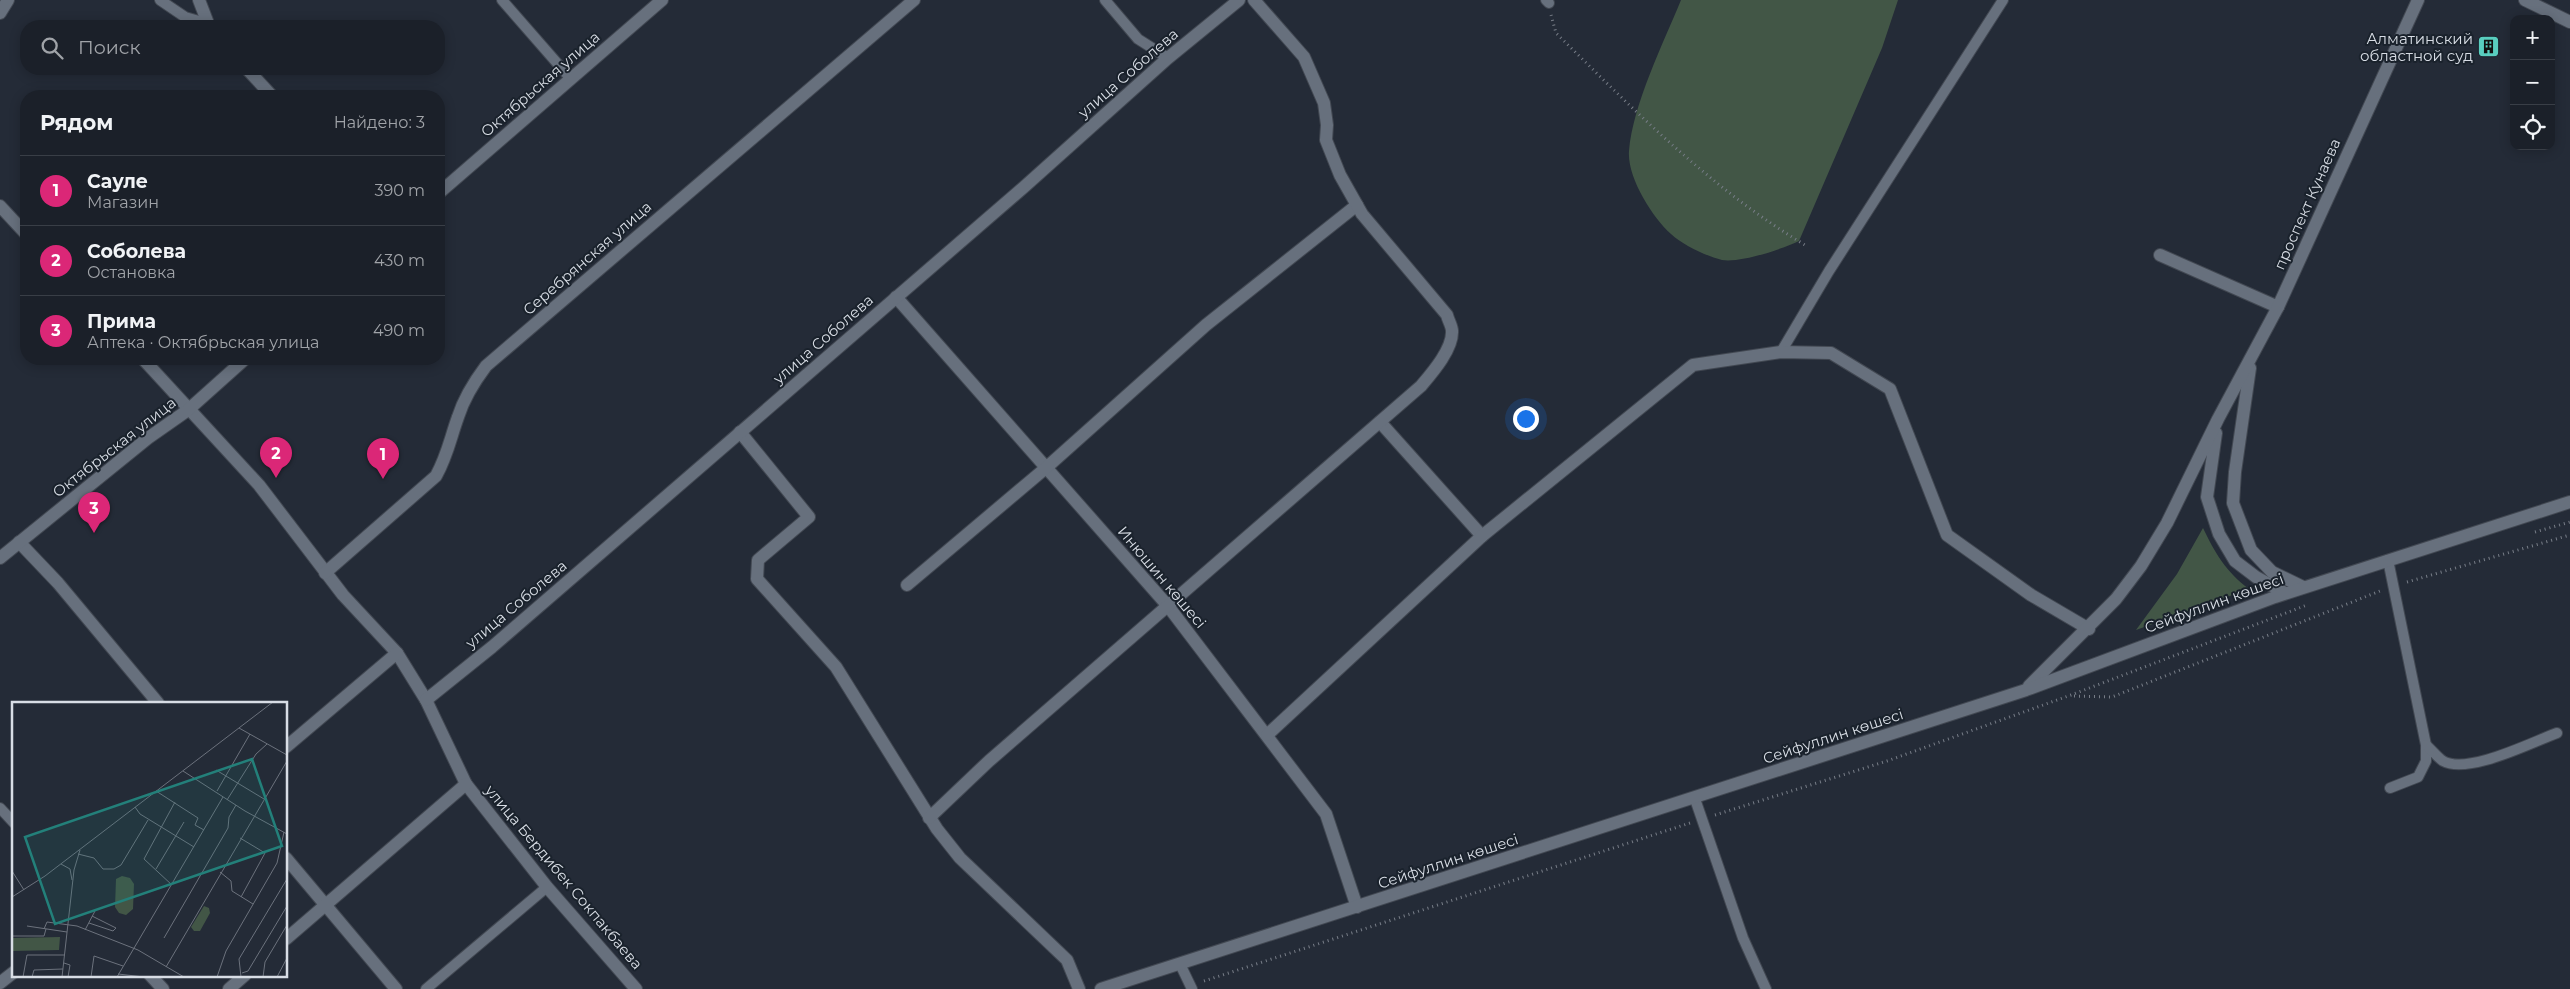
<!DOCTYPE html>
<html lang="ru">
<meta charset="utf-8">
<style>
:root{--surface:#1b2029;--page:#282d35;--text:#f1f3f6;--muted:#a0a3a8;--line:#393e46;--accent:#db2777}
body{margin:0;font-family:Montserrat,sans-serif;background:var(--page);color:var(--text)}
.controls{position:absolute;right:15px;top:15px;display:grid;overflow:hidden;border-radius:10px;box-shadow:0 2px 12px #0003}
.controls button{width:45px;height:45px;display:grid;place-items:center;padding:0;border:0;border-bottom:1px solid var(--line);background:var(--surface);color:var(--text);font:25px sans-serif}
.you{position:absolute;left:1525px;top:418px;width:18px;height:18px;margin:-12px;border:4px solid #fff;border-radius:50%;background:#1a73e8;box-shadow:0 0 0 8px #1a73e833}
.badge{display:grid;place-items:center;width:32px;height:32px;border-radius:50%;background:var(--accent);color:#fff;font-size:16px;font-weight:700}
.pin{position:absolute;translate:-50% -41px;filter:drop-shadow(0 1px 2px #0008)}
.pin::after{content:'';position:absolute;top:26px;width:18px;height:15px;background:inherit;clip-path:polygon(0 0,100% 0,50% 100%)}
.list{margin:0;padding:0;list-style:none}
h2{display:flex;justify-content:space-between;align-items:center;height:65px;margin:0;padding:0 20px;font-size:21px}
h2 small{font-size:16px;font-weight:400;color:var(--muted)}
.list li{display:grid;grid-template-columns:32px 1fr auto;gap:15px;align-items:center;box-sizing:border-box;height:70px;padding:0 20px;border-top:1px solid var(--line)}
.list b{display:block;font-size:19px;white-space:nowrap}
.list p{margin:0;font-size:16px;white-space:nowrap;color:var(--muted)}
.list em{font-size:16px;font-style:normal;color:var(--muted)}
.icon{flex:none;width:28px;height:28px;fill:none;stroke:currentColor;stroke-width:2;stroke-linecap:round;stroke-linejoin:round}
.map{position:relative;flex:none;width:2570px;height:989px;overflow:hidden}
.search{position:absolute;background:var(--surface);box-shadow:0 2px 12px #0003;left:20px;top:20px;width:425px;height:55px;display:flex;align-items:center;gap:12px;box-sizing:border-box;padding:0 18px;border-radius:20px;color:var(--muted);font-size:19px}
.panel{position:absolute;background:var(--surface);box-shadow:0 2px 12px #0003;left:20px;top:90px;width:425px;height:275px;border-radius:20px}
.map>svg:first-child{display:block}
.green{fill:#425646}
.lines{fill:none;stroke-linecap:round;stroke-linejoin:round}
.lane-casing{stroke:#424852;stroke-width:12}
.street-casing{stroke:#424852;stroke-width:14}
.secondary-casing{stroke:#424852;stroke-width:14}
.path{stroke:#787e88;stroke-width:3;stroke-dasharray:1 4;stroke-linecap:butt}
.lane{stroke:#67707d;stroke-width:10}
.street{stroke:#67707d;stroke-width:12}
.secondary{stroke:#67707d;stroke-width:12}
.labels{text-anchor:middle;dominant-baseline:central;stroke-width:4;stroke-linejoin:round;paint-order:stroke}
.poi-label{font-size:15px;fill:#d8dde5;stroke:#1a222c;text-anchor:end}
.street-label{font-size:15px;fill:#d8dde5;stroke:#1a222c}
.inset-road{fill:none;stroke:#6c727d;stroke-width:1}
.view{fill:#23807a;fill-opacity:0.15;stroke:#23807a;stroke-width:2.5}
.inset-edge{fill:none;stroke:#d8dde5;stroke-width:2.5}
</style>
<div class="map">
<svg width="2570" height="989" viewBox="0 0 2570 989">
<rect width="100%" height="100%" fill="#242b37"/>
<g class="green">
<path d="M 1681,0 L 1898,0 L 1882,48 L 1799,241 C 1782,249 1741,263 1722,260 C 1706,256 1683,245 1671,234 C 1652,217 1627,177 1629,151 C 1633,104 1663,44 1681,0 Z"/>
<path d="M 2203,528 C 2215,553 2226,572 2249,589 L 2136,630 L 2177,574 Z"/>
</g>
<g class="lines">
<defs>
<g id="lane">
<path d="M 160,0 L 185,17 L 206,23"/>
<path d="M 502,0 L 571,79"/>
<path d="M 1105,0 L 1138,39 L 1168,58"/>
<path d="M 1546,0 L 1549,3"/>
<path d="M 1781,352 L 1829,271 L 2003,0"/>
<path d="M 2388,560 L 2426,745 L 2426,761 L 2418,777 L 2390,788"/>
<path d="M 2426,745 C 2432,750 2437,757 2443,761 C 2468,775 2532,742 2557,733"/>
<path d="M 1695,799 L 1743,938 L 1766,989"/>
<path d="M 0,808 L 14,823"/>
<path d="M 1180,964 L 1192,989"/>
<path d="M 426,989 L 547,887"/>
</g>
<g id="street">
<path d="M 199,0 L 209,26"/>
<path d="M 2525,0 L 2570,22"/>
<path d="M 0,13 L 8,0"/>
<path d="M 247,69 L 272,96"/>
<path d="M 439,193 L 662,0"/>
<path d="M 0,206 L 26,234"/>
<path d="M 2160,255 L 2278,307"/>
<path d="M 896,297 L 1168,606 L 1326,814 L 1357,907"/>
<path d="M 143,359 L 259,485 L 343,595 L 397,653 L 426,700 L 466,784 L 547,887 L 636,989"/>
<path d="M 1380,422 L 1482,536"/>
<path d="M 740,432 L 809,517 L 758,560 L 757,579 L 836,667 L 937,829 L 960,858 L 1067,960 L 1079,989"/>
<path d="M 19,542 L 58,583 L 158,703"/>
<path d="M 0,558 L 148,438 L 188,410 L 245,359"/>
<path d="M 325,573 L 436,476 C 448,454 450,439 458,417 C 464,398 474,382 486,366 L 914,0"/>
<path d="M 907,585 L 1047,467 L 1206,325 L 1357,205"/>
<path d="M 426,700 L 492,647 L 1024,187 L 1168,58 L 1239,0"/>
<path d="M 1267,735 L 1482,536 L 1693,365 L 1781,352 L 1831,353 L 1890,389 L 1947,535 L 2031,595 L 2089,629"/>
<path d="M 286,747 L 397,653"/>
<path d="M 929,818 L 989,761 L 1421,386 C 1432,373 1453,349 1452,331 C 1452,326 1448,320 1447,315 L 1362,214 L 1340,175 L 1326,140 L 1327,125 L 1324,103 L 1304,57 L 1254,0"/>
<path d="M 286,858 L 396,989"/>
<path d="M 286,939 L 466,784"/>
<path d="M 150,975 L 163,989"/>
<path d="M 0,983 L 14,972"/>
<path d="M 229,989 L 245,975"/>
</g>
<g id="secondary">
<path d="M 2250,368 L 2235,472 L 2233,503 L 2251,550 L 2272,572 L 2303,587"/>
<path d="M 2216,433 L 2207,497 L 2219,534 L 2235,561 L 2256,577 L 2285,593"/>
<path d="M 2029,686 L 2116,599 L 2141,566 L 2167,523 L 2218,419 L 2278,307 L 2418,0"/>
<path d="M 1101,989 L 2026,690 L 2275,597 L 2570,502"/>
</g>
</defs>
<use href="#lane" class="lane-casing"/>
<use href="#street" class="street-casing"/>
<use href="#secondary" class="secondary-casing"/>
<g class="path">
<path d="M 1551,15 L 1556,33 C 1634,110 1710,188 1805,245"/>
<path d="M 2535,532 L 2570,522"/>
<path d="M 2407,582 L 2570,535"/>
<path d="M 2074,696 L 2112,697 L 2380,591"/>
<path d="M 1715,815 L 1887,761 L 2071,695 L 2307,605"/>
<path d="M 1204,981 L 1690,823"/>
</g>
<use href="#lane" class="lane"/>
<use href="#street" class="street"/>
<use href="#secondary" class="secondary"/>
</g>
<defs>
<symbol id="building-square" viewBox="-11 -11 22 22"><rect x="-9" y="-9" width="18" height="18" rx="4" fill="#59cebf" stroke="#1a222c"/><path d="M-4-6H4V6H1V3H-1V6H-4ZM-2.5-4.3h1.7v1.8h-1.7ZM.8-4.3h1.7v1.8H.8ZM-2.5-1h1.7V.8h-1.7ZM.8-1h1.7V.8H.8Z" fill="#111"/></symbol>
</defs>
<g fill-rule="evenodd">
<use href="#building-square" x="2476" y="34" width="25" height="25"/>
</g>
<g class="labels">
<g class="poi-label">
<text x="2473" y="38">Алматинский<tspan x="2473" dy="17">областной суд</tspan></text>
</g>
<g class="street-label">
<text transform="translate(1128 73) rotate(-41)">улица Соболева</text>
<text transform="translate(540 84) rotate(-41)">Октябрьская улица</text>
<text transform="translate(2307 204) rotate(-66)">проспект Кунаева</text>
<text transform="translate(587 258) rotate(-41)">Серебрянская улица</text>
<text transform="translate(823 339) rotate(-41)">улица Соболева</text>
<text transform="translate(114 447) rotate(-38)">Октябрьская улица</text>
<text transform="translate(1162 577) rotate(50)">Инюшин көшесі</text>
<text transform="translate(2214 603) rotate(-20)">Сейфуллин көшесі</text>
<text transform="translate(516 604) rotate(-40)">улица Соболева</text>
<text transform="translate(1833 736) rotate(-18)">Сейфуллин көшесі</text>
<text transform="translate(1448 861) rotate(-18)">Сейфуллин көшесі</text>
<text transform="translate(564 877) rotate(50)">улица Бердибек Сокпакбаева</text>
</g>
</g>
<g transform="translate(12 702)">
<rect width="275" height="275" fill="#242b37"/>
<path d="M 110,174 L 118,176 L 122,182 L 121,207 L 114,213 L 107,211 L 103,205 L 104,177 ZM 192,204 L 197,206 L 198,211 L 188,229 L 182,229 L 179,225 ZM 48,235 L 47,248 L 0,249 L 0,236 Z" fill="#425646"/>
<path class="inset-road" d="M 227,26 L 275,53M 204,68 L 252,97M 171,69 L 233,109 L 275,132M 144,89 L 186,116 L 183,123 L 192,128M 205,89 L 238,32M 215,98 L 244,52 L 255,42M 123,105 L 128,112 L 182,145M 228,136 L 253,151 L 229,195M 66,152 L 82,156 L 91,167 L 102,167 L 109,163 L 136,118M 49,162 L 58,167 L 60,178M 144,167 L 172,120M 0,169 L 12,188M 208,170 L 219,179 L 220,189 L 241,202M 160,183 L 132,157 L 163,100M 0,195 L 33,174 L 261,0M 77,221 L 101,229 L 104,226 L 80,214M 15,224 L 55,230M 32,227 L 35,220 L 65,224 L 126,248 L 172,275M 73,228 L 83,209M 1,234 L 32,234 L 34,227M 152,236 L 216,126 L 217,115 L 224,103M 52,261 L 58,263 L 56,275M 154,265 L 275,59M 230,271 L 236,269 L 275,204M 106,272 L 132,275M 11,275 L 15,253 L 53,253M 20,275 L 22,268 L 51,267M 50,275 L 62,168 L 68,148M 79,275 L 82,254 L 111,264M 105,275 L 211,95M 205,275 L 214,249 L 265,161 L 272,130M 229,275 L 227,257 L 275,177M 251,275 L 253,260 L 275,223M 265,275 L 275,256"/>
<path class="view" d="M 240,57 L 270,144 L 43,222 L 13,135 Z"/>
<rect width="275" height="275" class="inset-edge"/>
</g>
</svg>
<div class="controls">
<button>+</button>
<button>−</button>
<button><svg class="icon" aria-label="locate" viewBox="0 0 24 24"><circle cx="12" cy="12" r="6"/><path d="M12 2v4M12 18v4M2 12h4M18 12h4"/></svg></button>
</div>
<div class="you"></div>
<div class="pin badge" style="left:383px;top:479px">1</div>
<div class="pin badge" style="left:276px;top:478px">2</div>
<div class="pin badge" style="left:94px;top:533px">3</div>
<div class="search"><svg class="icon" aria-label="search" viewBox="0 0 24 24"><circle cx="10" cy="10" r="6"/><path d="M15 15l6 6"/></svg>Поиск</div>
<section class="panel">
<h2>Рядом<small>Найдено: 3</small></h2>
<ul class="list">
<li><span class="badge">1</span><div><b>Сауле</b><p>Магазин</p></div><em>390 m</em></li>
<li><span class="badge">2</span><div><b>Соболева</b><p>Остановка</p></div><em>430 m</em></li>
<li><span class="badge">3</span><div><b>Прима</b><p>Аптека · Октябрьская улица</p></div><em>490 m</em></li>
</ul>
</section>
</div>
